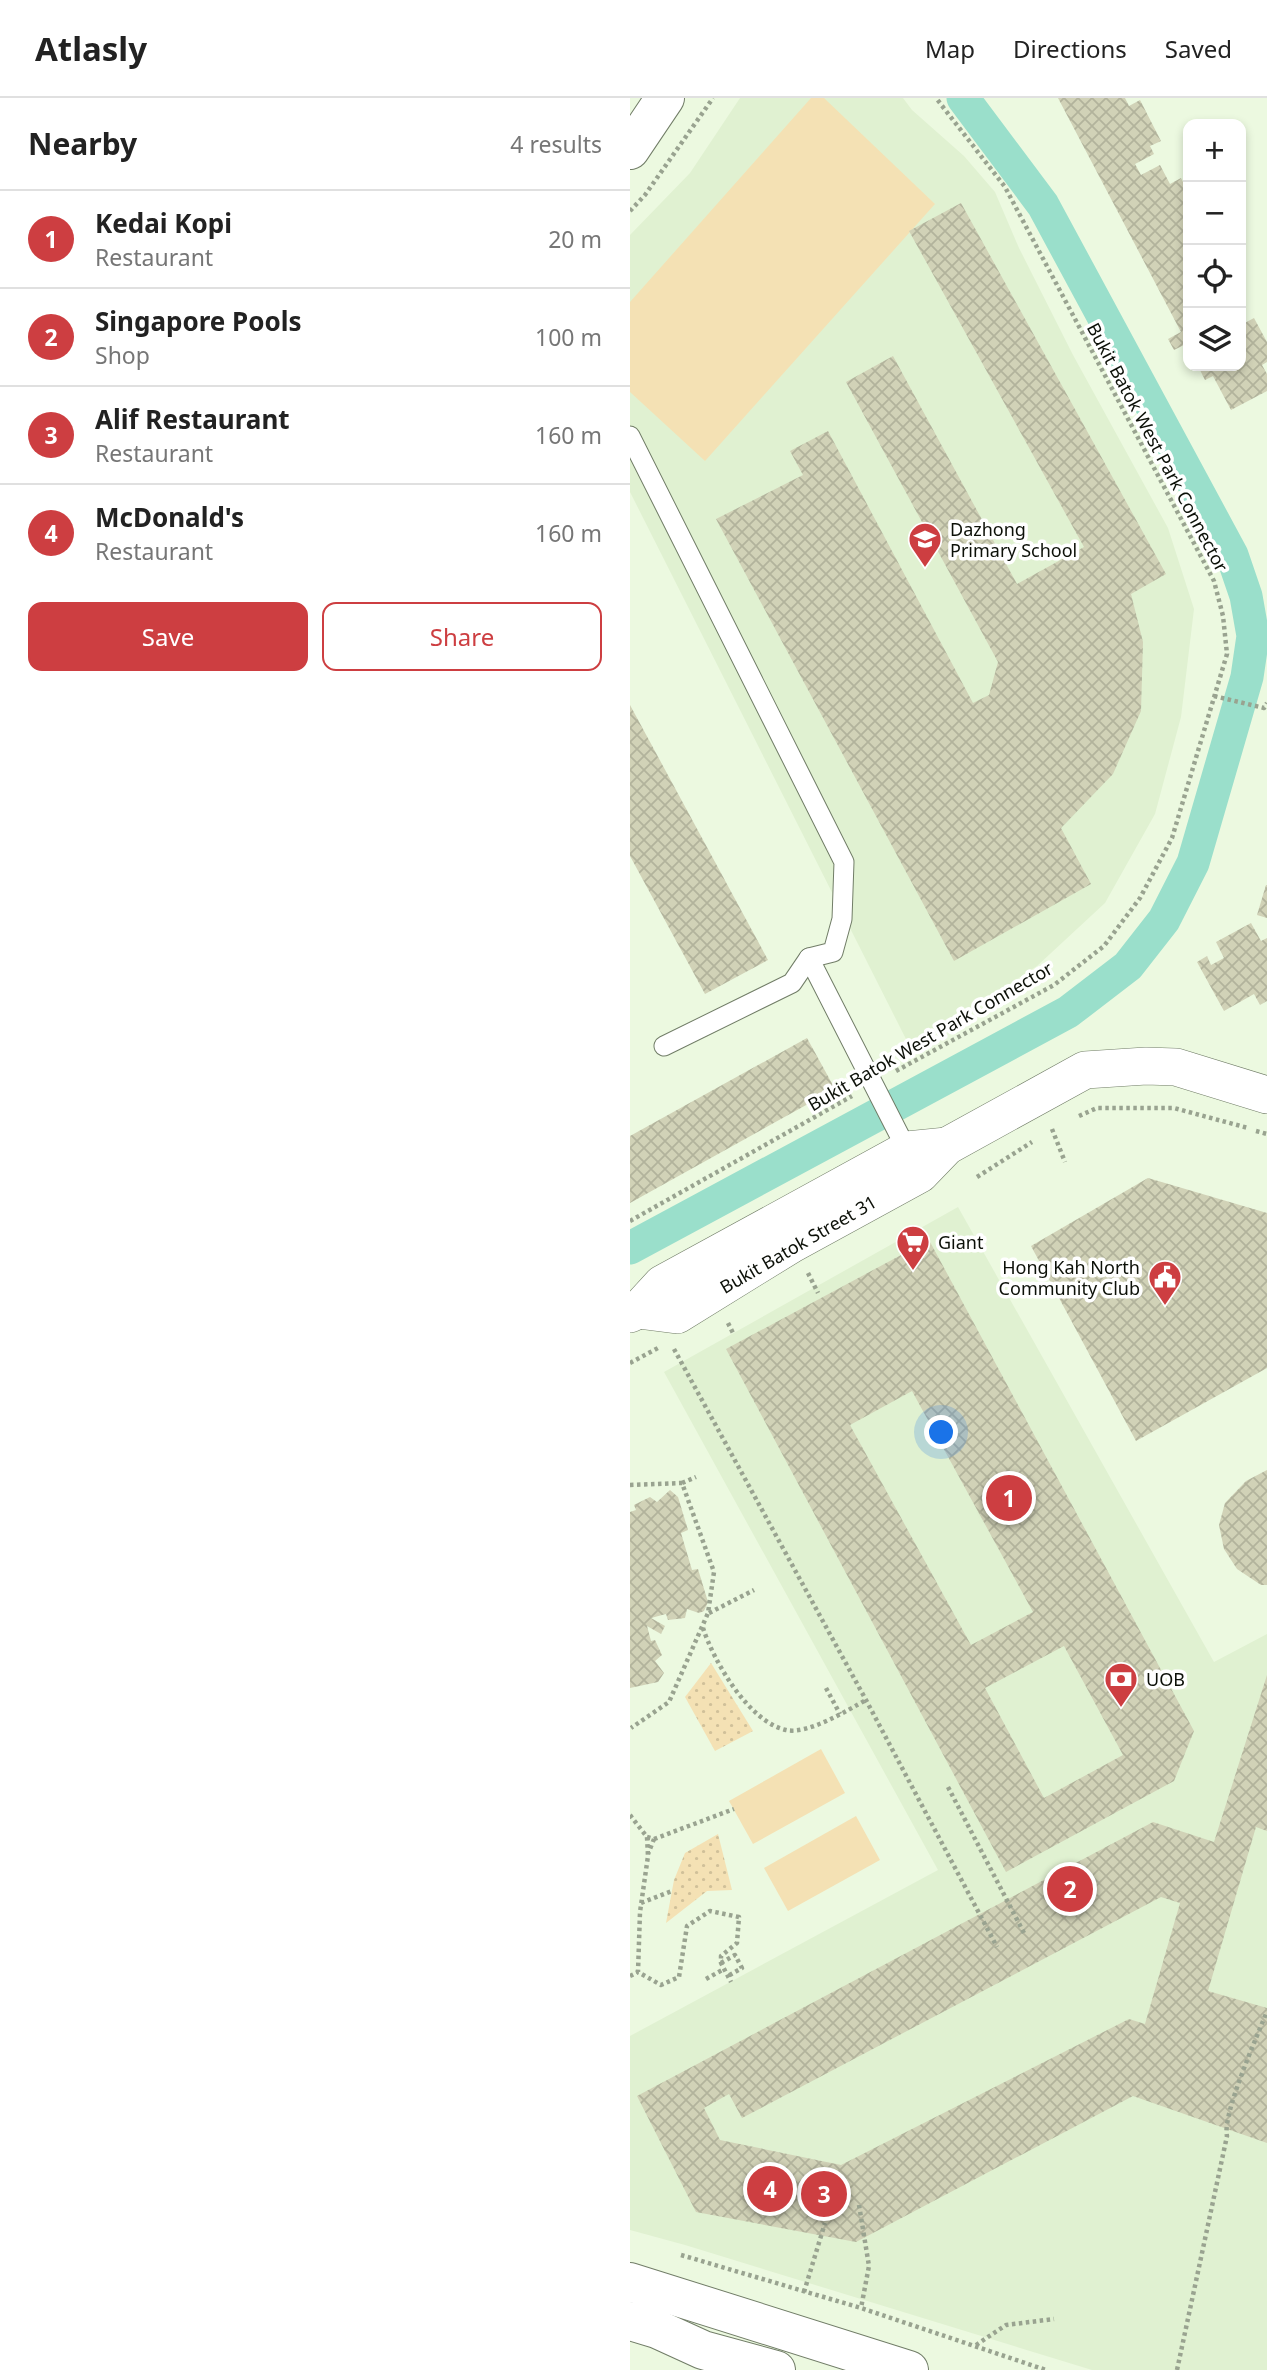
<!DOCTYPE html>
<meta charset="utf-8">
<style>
:root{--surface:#fff;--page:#f6f6f6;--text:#222;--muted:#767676;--line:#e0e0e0;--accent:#cd3e41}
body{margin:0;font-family:"Noto Sans",sans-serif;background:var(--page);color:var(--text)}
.controls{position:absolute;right:21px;top:21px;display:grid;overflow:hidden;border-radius:14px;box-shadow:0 4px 10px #0003}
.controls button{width:63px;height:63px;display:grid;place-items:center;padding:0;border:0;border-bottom:2px solid var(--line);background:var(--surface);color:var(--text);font:35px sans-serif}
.you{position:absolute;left:312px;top:1335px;width:24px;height:24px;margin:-18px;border:5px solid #fff;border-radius:50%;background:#1a73e8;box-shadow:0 0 0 10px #1a73e833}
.badge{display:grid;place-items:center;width:46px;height:46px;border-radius:50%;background:var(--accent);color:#fff;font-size:23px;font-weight:700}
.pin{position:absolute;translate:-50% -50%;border:4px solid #fff;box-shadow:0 2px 7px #0006}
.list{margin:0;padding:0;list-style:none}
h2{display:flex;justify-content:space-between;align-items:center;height:91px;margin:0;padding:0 28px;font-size:30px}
h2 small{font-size:23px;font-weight:400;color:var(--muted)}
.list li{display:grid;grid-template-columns:46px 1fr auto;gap:21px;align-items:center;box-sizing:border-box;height:98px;padding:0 28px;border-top:2px solid var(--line)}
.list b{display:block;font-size:26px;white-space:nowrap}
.list p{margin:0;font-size:23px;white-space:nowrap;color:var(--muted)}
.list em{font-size:23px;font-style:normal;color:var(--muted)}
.actions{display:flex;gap:14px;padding:21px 28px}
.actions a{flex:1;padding:16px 0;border:2px solid var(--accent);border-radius:14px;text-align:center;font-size:24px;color:var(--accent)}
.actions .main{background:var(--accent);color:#fff}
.icon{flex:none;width:38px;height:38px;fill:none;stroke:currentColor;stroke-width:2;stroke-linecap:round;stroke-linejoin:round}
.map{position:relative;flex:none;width:637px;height:2272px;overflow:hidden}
header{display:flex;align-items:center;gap:42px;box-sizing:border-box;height:98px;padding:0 35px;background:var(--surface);border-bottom:2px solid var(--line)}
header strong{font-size:33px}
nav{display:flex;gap:38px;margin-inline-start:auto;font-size:24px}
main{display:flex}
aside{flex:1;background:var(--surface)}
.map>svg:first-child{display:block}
.built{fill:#e0f1d1}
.grass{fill:url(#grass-dots)}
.garden{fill:#f4e1b4}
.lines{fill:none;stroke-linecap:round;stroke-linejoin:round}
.canal{stroke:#9adfcb;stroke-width:33}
.building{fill:url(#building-cross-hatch);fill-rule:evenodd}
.lane-casing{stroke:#717d67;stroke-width:21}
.street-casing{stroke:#717d67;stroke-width:38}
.secondary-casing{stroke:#717d67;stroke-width:40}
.path{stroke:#99a390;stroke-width:4.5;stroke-dasharray:3.5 3.5;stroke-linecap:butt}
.lane{stroke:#fff;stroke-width:19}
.street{stroke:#fff;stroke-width:37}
.secondary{stroke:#fff;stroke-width:38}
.labels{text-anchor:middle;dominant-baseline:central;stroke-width:7;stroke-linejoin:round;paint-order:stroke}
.street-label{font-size:18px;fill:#0c1008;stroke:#fff}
.poi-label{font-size:18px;fill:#0c1008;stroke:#fff;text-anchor:start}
</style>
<header>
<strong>Atlasly</strong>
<nav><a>Map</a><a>Directions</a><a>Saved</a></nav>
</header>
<main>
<aside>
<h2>Nearby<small>4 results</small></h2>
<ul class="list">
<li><span class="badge">1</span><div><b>Kedai Kopi</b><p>Restaurant</p></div><em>20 m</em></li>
<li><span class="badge">2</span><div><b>Singapore Pools</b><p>Shop</p></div><em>100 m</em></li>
<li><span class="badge">3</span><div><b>Alif Restaurant</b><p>Restaurant</p></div><em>160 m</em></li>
<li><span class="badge">4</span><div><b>McDonald's</b><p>Restaurant</p></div><em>160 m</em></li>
</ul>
<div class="actions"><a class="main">Save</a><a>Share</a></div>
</aside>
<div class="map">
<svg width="637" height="2272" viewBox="0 0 637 2272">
<defs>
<pattern id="grass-dots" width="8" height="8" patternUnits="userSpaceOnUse" patternTransform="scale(1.75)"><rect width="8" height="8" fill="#f4e1b4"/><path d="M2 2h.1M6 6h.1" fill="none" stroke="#d0c099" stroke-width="1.8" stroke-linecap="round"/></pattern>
<pattern id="building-cross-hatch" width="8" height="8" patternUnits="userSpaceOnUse" patternTransform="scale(1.75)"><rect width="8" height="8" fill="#d1d2b7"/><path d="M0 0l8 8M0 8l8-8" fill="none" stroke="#b2b39c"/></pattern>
</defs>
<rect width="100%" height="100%" fill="#ecf9e0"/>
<g class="built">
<path d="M 110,0 L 273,0 L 282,12 L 334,58 L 365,94 L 389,150 L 443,257 L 538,430 L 564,511 L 551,619 L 525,716 L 475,805 L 407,868 L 281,951 L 0,394 L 0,137 L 60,75 Z"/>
<path d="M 328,1109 L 584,1564 L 637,1536 L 637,2272 L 462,2272 L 55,2147 L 0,2132 L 0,1938 L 308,1772 L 34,1274 Z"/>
</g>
<g class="grass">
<path d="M 81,1565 L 123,1633 L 85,1653 L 55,1599 Z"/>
<path d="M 88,1736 L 102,1792 L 77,1793 L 36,1825 L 44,1782 L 55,1755 Z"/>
</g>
<g class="garden">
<path d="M 181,0 L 194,0 L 305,106 L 75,363 L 0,294 L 0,204 Z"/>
<path d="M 191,1651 L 215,1695 L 123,1746 L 99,1703 Z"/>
<path d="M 226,1718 L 250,1762 L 158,1813 L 134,1770 Z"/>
</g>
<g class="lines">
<path class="canal" d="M 0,1150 L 438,914 L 498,868 L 534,822 L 563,765 L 617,579 L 623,538 L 616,498 L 602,457 L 413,107 L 333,0"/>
</g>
<g class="building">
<path d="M 428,0 L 495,0 L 499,8 L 510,2 L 531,43 L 520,48 L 524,56 L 505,66 L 511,77 L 530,67 L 540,86 L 551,80 L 558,94 L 558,249 L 556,246 L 544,252 L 538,241 L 551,234 Z"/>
<path d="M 331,105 L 536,476 L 501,496 L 513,544 L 511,613 L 483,676 L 431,730 L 461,786 L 324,863 L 86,421 L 173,377 L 160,353 L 198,333 L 343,605 L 359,597 L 368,564 L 216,284 L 263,258 L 387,486 L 454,449 L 279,133 Z"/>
<path d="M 624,220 L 637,244 L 637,264 L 632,267 L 637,276 L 637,293 L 601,312 L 583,278 L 575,282 L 568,268 L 611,268 L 611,227 Z"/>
<path d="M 0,607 L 138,862 L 75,896 L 0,758 Z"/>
<path d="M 636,787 L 637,787 L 637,820 L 627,817 Z"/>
<path d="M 621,825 L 631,843 L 637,840 L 637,903 L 630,907 L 624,896 L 594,913 L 567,864 L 577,858 L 581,867 L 594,860 L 586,844 Z"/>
<path d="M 177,940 L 205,991 L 0,1105 L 0,1038 Z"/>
<path d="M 518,1080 L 637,1115 L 637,1270 L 506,1343 L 401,1148 Z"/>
<path d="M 299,1142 L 564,1633 L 544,1683 L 376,1774 L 96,1251 ZM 282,1293 L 403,1514 L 341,1547 L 220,1327 ZM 434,1548 L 493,1657 L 414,1700 L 355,1590 Z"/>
<path d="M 637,1372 L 637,1487 L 631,1487 L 607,1471 L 594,1451 L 589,1427 L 595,1405 L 616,1383 Z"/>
<path d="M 40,1392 L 48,1399 L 58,1432 L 51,1435 L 62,1472 L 68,1471 L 78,1504 L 74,1513 L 69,1515 L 57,1511 L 55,1520 L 38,1522 L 36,1516 L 21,1520 L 35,1528 L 31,1536 L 17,1528 L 21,1543 L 25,1542 L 32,1557 L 25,1563 L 34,1575 L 28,1584 L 0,1590 L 0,1414 L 6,1412 L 4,1407 L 20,1399 L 27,1404 Z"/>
<path d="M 637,1577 L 637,1733 L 626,1729 L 578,1893 L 637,1910 L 637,2045 L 503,1998 L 226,2144 L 66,2114 L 7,1998 L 523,1724 L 584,1744 ZM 531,1799 L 550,1805 L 515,1926 L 499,1921 L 211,2067 L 90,2042 L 74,2010 L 99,1996 L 112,2020 Z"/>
</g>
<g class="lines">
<defs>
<g id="lane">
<path d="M 0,338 L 214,764 L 212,821 L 203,854 L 179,860 L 162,885 L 34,948"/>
<path d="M 179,860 L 280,1058"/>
</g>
<g id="street">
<path d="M 8,1212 L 47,1217 L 162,1146 L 290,1076 L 317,1048 L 455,972 L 516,968 L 546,969 L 637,997"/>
<path d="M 0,1216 L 8,1212 L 32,1186 L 277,1052 L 317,1048"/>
</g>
<g id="secondary">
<path d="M 0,52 L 35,0"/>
<path d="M 0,2184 L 279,2272"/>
<path d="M 0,2223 L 27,2231 L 73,2252 L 146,2272"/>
</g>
</defs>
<use href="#lane" class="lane-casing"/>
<use href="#street" class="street-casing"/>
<use href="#secondary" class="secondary-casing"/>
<g class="path">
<path d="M 0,113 L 15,97 L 83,0"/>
<path d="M 584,598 L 634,610 L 637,605"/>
<path d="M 266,973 L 424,887 L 474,848 L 510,800 L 542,740 L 597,556 L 593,518 L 584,483 L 375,89 L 306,0"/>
<path d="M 449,1018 L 467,1010 L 544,1010 L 618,1030"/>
<path d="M 422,1031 L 435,1064"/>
<path d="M 626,1033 L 637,1036"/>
<path d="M 347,1079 L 402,1044"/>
<path d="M 0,1123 L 222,998"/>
<path d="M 178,1175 L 188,1195"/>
<path d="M 98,1225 L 104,1237"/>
<path d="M 44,1251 L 236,1602 L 367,1849"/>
<path d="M 0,1265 L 28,1250"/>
<path d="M 52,1385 L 66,1379"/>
<path d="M 0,1387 L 52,1385 L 84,1474 L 78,1515 L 39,1604 L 1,1630"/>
<path d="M 79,1515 L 124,1492"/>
<path d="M 73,1530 C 84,1564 119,1624 156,1632 C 177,1637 218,1612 236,1602"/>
<path d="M 196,1590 L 210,1616"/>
<path d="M 318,1689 L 394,1835"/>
<path d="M 0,1717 L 17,1739 L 18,1758 L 10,1814 L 8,1874 L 31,1887 L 49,1879 L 57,1828 L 80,1813 L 109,1819 L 107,1845 L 91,1858 L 91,1865 L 101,1884"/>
<path d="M 17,1739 L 24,1741 L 18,1756"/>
<path d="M 24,1741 L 104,1711"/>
<path d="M 11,1805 L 42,1793"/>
<path d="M 91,1865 L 105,1857 L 112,1870 L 98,1878"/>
<path d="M 0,1878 L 8,1874"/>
<path d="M 76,1881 L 94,1871"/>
<path d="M 229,2107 L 239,2168 L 231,2210"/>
<path d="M 51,2157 L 231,2210 L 416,2272"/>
<path d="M 174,2194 L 195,2125"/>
<path d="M 346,2247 L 376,2227 L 424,2221"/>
<path d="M 547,2272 L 597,2038 C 592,2016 628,1937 637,1913"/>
</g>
<use href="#lane" class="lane"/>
<use href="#street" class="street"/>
<use href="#secondary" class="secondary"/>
</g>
<defs>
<symbol id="school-pin" viewBox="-11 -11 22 30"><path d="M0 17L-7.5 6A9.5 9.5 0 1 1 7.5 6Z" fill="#cd3e41" stroke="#fff"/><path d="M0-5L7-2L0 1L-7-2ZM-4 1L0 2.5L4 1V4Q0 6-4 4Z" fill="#fff"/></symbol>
<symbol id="supermarket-pin" viewBox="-11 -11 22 30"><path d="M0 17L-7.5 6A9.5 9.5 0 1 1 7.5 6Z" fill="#cd3e41" stroke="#fff"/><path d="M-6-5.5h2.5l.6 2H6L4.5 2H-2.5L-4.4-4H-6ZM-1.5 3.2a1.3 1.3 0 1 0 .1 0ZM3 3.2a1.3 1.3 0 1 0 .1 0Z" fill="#fff"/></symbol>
<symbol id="civic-pin" viewBox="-11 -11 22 30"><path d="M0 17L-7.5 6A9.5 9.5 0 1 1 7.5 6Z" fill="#cd3e41" stroke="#fff"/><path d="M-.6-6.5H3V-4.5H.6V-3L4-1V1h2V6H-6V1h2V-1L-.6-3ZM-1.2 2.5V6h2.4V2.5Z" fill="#fff"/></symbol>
<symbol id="bank-pin" viewBox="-11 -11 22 30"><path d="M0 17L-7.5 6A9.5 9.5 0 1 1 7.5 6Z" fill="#cd3e41" stroke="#fff"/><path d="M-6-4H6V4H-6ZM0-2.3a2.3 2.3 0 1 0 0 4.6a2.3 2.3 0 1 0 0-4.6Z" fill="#fff"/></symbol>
</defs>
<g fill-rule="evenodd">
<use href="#school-pin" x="276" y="422" width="38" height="52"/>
<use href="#supermarket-pin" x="264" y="1125" width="38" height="52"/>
<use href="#civic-pin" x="516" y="1160" width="38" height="52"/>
<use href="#bank-pin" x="472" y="1562" width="38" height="52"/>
</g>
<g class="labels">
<g class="street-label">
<text transform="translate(528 349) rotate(62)">Bukit Batok West Park Connector</text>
<text transform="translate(300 938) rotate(-30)">Bukit Batok West Park Connector</text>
<text transform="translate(168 1146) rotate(-30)">Bukit Batok Street 31</text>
</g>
<g class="poi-label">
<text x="320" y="431">Dazhong<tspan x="320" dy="21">Primary School</tspan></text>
<text x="308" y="1144">Giant</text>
<text x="510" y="1169" text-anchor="end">Hong Kah North<tspan x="510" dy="21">Community Club</tspan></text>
<text x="516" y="1581">UOB</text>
</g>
</g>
</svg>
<div class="controls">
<button>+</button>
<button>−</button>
<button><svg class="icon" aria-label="locate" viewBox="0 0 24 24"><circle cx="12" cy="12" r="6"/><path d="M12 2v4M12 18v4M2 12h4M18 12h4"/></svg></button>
<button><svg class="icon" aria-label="layers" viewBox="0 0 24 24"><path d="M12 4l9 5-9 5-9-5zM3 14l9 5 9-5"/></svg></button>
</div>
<div class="you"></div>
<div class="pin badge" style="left:379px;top:1400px">1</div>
<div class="pin badge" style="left:440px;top:1791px">2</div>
<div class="pin badge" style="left:194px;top:2096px">3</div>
<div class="pin badge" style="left:140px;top:2091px">4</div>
</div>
</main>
